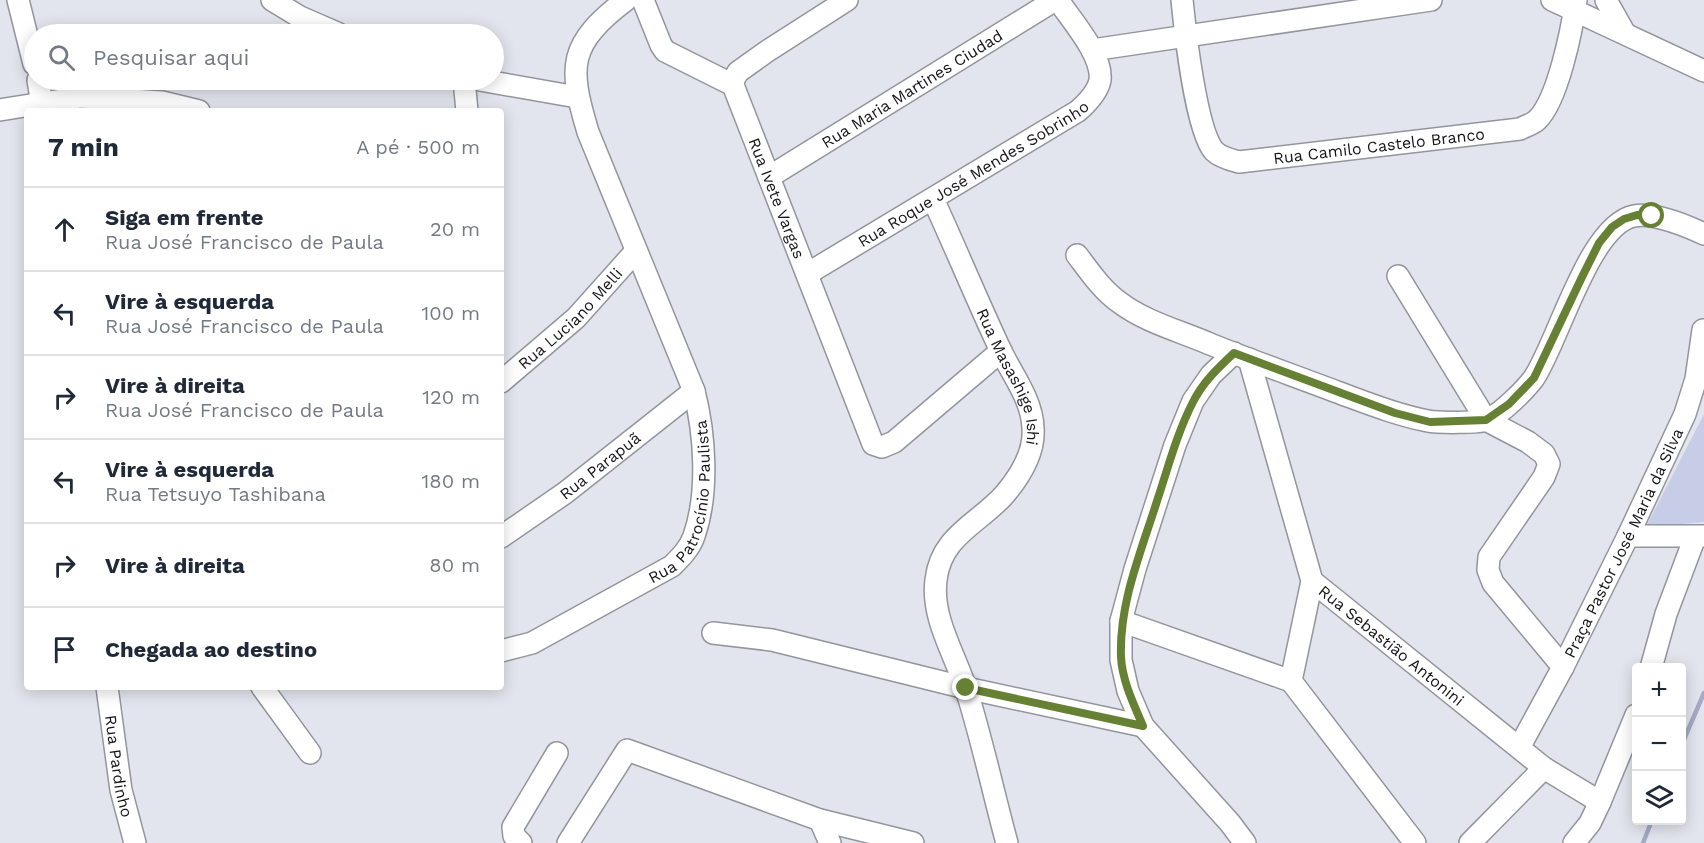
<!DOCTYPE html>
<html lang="pt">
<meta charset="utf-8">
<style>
:root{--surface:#fff;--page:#f6f6f7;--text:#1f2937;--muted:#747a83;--line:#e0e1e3}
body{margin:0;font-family:"Work Sans",sans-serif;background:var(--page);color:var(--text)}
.controls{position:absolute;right:18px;bottom:18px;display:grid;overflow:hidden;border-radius:6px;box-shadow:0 3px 15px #0003}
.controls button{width:54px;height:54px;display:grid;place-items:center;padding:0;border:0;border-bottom:2px solid var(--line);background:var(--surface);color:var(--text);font:30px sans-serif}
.stop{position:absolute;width:18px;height:18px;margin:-14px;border:4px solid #668034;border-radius:50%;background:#fff}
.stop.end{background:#668034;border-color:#fff;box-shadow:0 2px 6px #0008}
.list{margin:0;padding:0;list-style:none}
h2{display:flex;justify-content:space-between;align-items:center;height:78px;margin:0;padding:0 24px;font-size:26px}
h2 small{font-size:20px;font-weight:400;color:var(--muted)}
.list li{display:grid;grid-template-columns:39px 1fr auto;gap:18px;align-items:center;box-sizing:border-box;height:84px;padding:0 24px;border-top:2px solid var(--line)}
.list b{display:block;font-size:22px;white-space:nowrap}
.list p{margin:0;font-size:20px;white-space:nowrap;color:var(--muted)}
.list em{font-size:20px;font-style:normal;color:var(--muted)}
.icon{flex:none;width:33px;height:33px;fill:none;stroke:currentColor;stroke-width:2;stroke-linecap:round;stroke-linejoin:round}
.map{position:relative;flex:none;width:1704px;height:843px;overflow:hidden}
.search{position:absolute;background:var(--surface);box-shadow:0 3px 15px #0003;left:24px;top:24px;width:480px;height:66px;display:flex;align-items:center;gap:15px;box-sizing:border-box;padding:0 21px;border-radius:33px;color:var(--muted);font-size:22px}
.panel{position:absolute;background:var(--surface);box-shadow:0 3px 15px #0003;left:24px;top:108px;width:480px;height:582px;border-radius:6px}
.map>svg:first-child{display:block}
.green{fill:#c8cde7}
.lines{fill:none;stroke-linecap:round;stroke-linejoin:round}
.stream{stroke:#a4aac7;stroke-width:4.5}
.minor-casing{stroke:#93959e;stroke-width:24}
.minor{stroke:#fff;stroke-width:21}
.route{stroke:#668034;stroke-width:8}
.labels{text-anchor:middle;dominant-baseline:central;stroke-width:4.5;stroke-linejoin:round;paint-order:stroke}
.street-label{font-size:16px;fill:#141518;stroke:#fff}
</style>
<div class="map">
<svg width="1704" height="843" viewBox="0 0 1704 843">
<rect width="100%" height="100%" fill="#e3e5ee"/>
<path class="green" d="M 1704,414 L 1704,522 L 1646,527 Z"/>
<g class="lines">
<g class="stream">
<path d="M 1682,744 L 1704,693"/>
<path d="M 1643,843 L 1652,820"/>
</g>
<defs>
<g id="minor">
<path d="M 18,0 L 34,64"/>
<path d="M 272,0 L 300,17 L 339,34"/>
<path d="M 643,0 L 661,45 L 665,51 L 733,85"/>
<path id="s1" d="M 847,0 L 766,52 L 738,72 L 734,79 L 733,85 L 873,444 L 882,447 L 894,442 L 1001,351"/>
<path id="s2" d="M 1182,0 C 1185,30 1196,130 1214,151 C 1220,157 1231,160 1239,162 L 1520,129 C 1525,126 1533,124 1537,120 C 1558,100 1572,29 1576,0"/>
<path d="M 1552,0 L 1704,71"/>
<path d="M 1606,0 L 1624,32"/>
<path d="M 1092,50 L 1431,0"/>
<path d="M 38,80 L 43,111"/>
<path d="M 464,80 L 467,111"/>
<path d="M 480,80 L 577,97"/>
<path d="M 0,110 L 81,97 L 162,102 L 199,111"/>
<path id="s3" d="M 769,177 L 1055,0"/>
<path id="s4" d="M 933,199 C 956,249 977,300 1000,349 C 1012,375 1032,399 1033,428 C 1035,452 1020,476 1005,494 C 980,523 941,535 936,580 C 931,618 955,654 966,689 C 982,739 993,792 1007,843"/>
<path d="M 1077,255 C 1090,272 1102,290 1119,302 C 1145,322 1180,331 1210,344 C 1252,361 1295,376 1337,392 C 1367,403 1397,415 1428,421 C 1437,423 1480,423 1487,420 C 1501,414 1525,390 1534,378 C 1559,340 1589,225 1634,216 C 1653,212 1687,226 1704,234"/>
<path id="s5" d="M 807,274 L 1078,111 C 1087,103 1098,92 1100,80 C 1103,55 1071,20 1058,0"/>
<path d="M 1398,276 L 1486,420 L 1528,442 L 1544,454 L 1549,464 L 1544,477 L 1489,557 L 1488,570 L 1493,583 L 1563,667"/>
<path d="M 1234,353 L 1211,375 L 1193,401 L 1175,445 L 1135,569 L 1121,621 L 1121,660 L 1128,691 L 1143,726 L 1230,823 L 1245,843"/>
<path id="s6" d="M 1249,359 L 1312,581 L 1544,768 L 1600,802"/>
<path id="s7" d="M 501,382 L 576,318 L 636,251"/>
<path d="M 1628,536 L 1704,536"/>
<path id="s8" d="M 501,537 L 565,493 L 694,391"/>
<path d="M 1312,581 L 1291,681 L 1415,843"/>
<path d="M 1121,621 L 1291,681"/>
<path d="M 713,633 L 772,640 L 966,688 L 1143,726"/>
<path id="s9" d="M 501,651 L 532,643 L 672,566 C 681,557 690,548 694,536 C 709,493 705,434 694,391 L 588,132 C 568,66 568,44 626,0"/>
<path d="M 1651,668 L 1666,614 L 1695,537"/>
<path id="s10" d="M 107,687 L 121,790 L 135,843"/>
<path d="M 262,687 L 310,753"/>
<path id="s11" d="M 1520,746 L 1563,667 L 1628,536 L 1685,414 L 1696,379 L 1703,330"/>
<path d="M 820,820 L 830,843"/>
<path d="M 521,843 L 514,836 L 513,827 L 557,753"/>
<path d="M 568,843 L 627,750 L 820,820 L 913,843"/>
<path d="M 1470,843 L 1544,768"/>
<path d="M 1574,843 L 1590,823 L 1600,802 L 1636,715"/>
</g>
</defs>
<use href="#minor" class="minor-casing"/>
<use href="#minor" class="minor"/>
</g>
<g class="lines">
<path class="route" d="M 966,688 L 1143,726 C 1134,705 1122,680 1121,657 C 1119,603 1141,552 1157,501 C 1168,468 1177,433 1193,402 C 1203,382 1218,368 1234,353 L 1395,413 L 1430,422 L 1486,420 L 1509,404 L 1534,378 L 1582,277 L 1599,243 L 1612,227 L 1624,219 L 1637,215 L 1652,216"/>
</g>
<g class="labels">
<g class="street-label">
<text stroke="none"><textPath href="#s3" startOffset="168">Rua Maria Martines Ciudad</textPath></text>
<text stroke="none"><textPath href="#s2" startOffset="324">Rua Camilo Castelo Branco</textPath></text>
<text stroke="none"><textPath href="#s5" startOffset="194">Rua Roque José Mendes Sobrinho</textPath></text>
<text stroke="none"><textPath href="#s1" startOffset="266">Rua Ivete Vargas</textPath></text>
<text stroke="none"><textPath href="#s7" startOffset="94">Rua Luciano Melli</textPath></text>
<text stroke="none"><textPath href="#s4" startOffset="194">Rua Masashige Ishi</textPath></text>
<text stroke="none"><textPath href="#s8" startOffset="122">Rua Parapuã</textPath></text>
<text stroke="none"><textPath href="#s9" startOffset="256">Rua Patrocínio Paulista</textPath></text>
<text stroke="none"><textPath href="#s11" startOffset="228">Praça Pastor José Maria da Silva</textPath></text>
<text stroke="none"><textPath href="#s6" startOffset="333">Rua Sebastião Antonini</textPath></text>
<text stroke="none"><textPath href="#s10" startOffset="80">Rua Pardinho</textPath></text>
</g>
</g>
</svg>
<div class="controls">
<button>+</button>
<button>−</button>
<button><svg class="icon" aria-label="layers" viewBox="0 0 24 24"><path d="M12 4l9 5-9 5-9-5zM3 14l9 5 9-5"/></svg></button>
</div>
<div class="stop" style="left:1652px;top:216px"></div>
<div class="stop end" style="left:966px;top:688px"></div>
<div class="search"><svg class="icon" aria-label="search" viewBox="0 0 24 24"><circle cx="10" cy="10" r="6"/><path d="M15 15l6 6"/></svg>Pesquisar aqui</div>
<section class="panel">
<h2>7 min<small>A pé · 500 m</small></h2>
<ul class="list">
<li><svg class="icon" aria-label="ahead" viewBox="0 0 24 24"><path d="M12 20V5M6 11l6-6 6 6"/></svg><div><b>Siga em frente</b><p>Rua José Francisco de Paula</p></div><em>20 m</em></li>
<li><svg class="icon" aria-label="left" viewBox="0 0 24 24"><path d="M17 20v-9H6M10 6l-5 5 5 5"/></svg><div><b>Vire à esquerda</b><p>Rua José Francisco de Paula</p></div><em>100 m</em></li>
<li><svg class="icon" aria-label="right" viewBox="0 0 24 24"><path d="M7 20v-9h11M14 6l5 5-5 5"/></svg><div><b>Vire à direita</b><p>Rua José Francisco de Paula</p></div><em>120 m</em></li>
<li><svg class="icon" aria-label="left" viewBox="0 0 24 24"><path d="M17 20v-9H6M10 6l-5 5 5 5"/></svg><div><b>Vire à esquerda</b><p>Rua Tetsuyo Tashibana</p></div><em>180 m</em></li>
<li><svg class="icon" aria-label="right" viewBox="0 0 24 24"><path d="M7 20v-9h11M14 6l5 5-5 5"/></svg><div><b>Vire à direita</b></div><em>80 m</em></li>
<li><svg class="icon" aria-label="arrive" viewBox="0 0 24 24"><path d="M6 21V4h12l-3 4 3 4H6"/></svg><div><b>Chegada ao destino</b></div></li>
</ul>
</section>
</div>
